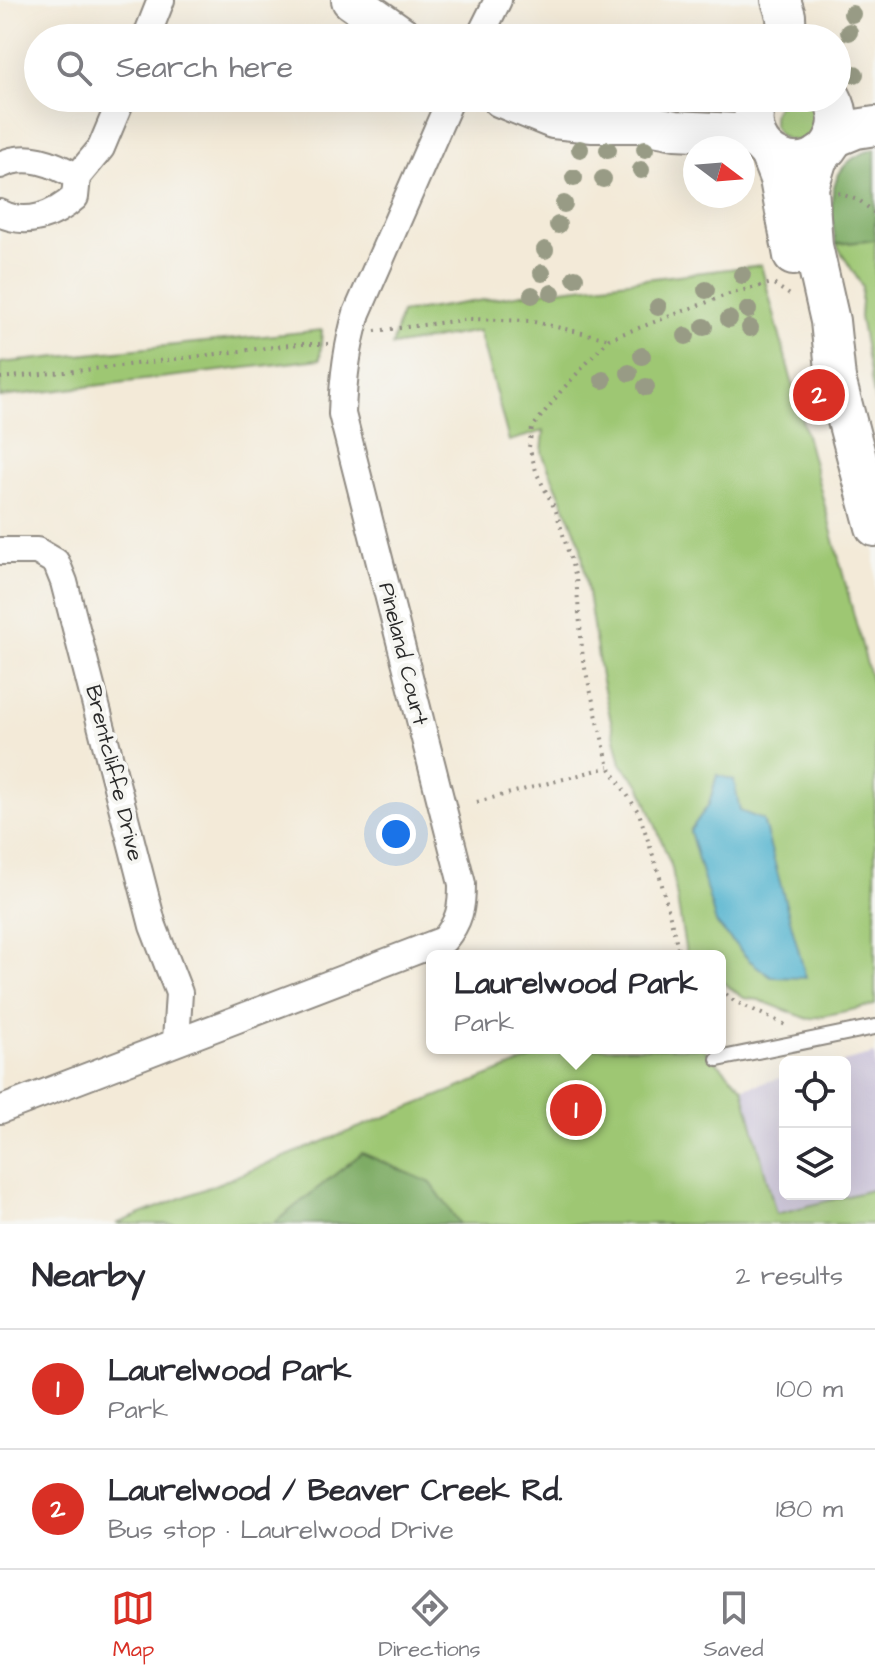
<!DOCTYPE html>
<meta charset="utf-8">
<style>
:root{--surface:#fff;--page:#f7f7f7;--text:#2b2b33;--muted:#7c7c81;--line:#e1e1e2;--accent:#d93025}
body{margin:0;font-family:"Architects Daughter",sans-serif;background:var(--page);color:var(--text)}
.controls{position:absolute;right:24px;bottom:24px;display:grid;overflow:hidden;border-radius:12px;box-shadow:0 8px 32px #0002}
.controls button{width:72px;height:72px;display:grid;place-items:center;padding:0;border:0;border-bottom:2px solid var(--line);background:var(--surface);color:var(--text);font:40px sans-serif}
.compass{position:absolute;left:683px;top:136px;width:72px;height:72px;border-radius:50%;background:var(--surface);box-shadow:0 8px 32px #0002;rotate:106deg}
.you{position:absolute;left:396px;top:834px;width:28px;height:28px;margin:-20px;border:6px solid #fff;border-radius:50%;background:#1a73e8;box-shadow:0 0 0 12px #1a73e833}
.badge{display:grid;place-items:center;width:52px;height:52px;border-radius:50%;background:var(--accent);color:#fff;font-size:26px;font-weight:700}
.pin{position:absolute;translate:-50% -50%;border:4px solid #fff;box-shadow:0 2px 8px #0006}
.popup{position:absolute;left:426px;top:950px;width:300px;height:104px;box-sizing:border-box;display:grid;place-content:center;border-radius:12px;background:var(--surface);filter:drop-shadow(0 2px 6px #0005);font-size:26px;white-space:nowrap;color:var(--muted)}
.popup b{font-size:30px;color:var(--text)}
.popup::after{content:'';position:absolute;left:50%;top:100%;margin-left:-16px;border:16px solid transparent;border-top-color:var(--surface)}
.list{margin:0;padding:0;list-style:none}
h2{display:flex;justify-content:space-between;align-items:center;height:104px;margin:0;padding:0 32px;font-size:34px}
h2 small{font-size:26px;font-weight:400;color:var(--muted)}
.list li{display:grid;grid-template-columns:52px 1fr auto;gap:24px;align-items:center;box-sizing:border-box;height:120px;padding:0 32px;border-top:2px solid var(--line)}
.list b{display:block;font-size:30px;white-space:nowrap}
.list p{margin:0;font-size:26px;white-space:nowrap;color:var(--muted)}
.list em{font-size:26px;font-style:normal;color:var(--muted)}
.icon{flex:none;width:44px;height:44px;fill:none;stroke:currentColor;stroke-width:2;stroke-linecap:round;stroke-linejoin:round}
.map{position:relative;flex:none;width:875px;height:1224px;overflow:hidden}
.search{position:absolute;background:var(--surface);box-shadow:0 8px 32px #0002;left:24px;right:24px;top:24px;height:88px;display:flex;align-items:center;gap:20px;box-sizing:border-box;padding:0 28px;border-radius:44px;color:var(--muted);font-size:30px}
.sheet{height:344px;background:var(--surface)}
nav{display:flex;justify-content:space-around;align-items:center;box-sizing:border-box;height:112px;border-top:2px solid var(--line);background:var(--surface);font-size:22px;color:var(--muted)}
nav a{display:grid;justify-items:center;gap:4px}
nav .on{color:var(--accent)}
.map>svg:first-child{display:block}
.industrial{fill:#c8bfd8}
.green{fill:#9ec773;stroke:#64794f;stroke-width:2;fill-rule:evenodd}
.forest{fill:#7eac65;stroke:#546c48;stroke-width:2}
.water{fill:#4eb1cd;stroke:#3c6e7c;stroke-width:2}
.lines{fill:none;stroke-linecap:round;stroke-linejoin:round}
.lane-casing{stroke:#8f8a82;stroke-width:18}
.street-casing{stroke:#8f8a82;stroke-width:30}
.secondary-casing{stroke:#8f8a82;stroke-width:42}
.path{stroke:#8f8a82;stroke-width:4;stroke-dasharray:2 6;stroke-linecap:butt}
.lane{stroke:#fff;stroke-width:14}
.street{stroke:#fff;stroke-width:26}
.secondary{stroke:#fff;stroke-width:38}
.tree{fill:#989b85}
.labels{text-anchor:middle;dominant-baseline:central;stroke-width:8;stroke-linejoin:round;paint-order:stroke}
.street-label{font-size:22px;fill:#2b2b2b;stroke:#f6f6f2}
</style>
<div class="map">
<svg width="875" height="1224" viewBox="0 0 875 1224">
<rect width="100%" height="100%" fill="#f6f6f2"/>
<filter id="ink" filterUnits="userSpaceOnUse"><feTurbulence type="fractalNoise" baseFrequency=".0125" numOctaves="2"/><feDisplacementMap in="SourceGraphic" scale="16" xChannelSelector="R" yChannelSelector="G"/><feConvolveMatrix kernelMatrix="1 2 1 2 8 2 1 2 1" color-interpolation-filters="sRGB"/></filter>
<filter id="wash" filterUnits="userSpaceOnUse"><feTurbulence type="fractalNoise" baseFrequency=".006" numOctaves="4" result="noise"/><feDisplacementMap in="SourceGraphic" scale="32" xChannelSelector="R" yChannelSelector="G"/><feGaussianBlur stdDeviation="1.8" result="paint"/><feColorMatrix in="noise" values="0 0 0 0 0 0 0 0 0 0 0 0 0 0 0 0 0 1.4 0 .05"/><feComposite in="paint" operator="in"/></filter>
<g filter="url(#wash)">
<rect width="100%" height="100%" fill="#f3ead8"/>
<path class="industrial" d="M 875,1054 L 875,1189 L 776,1214 L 743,1088 L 785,1077 L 785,1194 L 845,1194 L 843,1062 Z"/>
<g class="green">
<circle cx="795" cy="119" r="22"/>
<path d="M 875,233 L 875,402 L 860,317 L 862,286 L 836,244 L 868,241 Z"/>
<path d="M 761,265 L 875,695 L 875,1005 L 808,1019 L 759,1000 L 744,998 L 720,980 L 720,956 L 686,954 L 672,868 L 640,785 L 621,764 L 601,677 L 580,542 L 542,453 L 544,431 L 509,441 L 479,331 L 392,346 L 401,313 L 529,293 ZM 717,775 L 740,811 L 749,960 L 717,923 L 690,831 L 709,804 Z"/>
<path d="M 322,330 L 320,359 L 0,397 L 0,363 Z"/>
<path d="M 559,1048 L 703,1048 L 743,1088 L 776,1214 L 875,1189 L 875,1224 L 116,1224 Z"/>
</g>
<g class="forest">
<path d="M 875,149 L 875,240 L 836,244 C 828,204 826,161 875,149 Z"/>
<path d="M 362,1153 L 431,1183 L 460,1224 L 273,1224 Z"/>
</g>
<path class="water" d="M 717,775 L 734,780 L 740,811 L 763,820 L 806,978 L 771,977 L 749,960 L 716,923 L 690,831 L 709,804 Z"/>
</g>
<g filter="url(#ink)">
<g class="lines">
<defs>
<path id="lane" d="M 718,1059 L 875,1027"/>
<g id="street">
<path d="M 146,38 L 161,0"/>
<path d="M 479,38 L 498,0"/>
<path d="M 0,165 C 27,152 53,163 77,177"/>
<path d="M 0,213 C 27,227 55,215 75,197 L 77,177 L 101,148 L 122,98"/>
<path d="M 0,551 L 37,551 L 56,562 L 64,582 L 153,926 L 179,993 L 176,1041"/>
<path d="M 0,1110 L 444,940 C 460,921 462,907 462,884 L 342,414 C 343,379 347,347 357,313 L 451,98"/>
</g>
<g id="secondary">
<path d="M 351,0 L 405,38"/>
<path d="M 781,0 L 786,16 L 787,38"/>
<path d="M 501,98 L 553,119 L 593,123 L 639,123 L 675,130 L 737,133 L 750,137 L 760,143"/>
<path d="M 758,98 C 734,157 814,188 835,135 C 840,122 838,109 832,98"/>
<path d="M 834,138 L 856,129 L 875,126"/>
<path d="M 769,153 L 779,179 L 793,256"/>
<path d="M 819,155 L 809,187 L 813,246 L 830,321 L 836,379 L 875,527"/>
</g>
</defs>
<use href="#lane" class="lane-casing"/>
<use href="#street" class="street-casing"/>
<use href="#secondary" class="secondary-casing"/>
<g class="path">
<path d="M 838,193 L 860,201 L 875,213"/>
<path d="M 375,331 L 470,319 L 530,321 L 609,339"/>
<path d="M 0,378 L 86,370 L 298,344 L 328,344"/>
<path d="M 477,802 L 609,767"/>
<path d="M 680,956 L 660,877 L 639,813 L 609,767 L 583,660 L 576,578 L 556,511 L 537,474 L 529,447 L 532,428 L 561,391 L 609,339 L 729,294 L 772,283 L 793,297"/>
<path d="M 720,989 L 734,1001 L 788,1026"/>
</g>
<use href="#lane" class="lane"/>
<use href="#street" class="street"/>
<use href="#secondary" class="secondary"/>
</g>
<g class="tree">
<circle cx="852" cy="14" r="9"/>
<circle cx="849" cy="32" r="9"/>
<circle cx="855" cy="74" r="9"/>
<circle cx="580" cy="149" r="9"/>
<circle cx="645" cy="149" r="9"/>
<circle cx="608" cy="150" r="9"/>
<circle cx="641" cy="170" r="9"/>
<circle cx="574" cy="178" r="9"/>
<circle cx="603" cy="179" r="9"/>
<circle cx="564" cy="204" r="9"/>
<circle cx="558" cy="225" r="9"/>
<circle cx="545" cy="250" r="9"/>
<circle cx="542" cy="273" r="9"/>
<circle cx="742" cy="275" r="9"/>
<circle cx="575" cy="278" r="9"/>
<circle cx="706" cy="290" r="9"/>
<circle cx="552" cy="293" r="9"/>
<circle cx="532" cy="295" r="9"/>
<circle cx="658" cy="307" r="9"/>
<circle cx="748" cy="310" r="9"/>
<circle cx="729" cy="319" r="9"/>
<circle cx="704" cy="327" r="9"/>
<circle cx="750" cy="328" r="9"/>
<circle cx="686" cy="336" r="9"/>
<circle cx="642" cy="356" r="9"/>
<circle cx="629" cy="373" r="9"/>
<circle cx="603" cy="380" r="9"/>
<circle cx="646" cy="387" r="9"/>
</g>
</g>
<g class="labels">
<g class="street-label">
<text transform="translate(403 654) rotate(76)">Pineland Court</text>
<text transform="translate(114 773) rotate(76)">Brentcliffe Drive</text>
</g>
</g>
</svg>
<div class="controls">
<button><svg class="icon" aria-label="locate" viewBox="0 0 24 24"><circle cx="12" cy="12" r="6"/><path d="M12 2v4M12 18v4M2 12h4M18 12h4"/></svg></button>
<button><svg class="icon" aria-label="layers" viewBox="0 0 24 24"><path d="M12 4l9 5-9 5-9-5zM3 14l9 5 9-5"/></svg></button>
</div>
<svg class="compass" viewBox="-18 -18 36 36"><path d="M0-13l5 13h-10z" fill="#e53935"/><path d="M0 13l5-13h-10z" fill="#7c7c81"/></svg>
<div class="you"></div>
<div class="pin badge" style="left:576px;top:1110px">1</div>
<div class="popup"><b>Laurelwood Park</b>Park</div>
<div class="pin badge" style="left:819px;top:395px">2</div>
<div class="search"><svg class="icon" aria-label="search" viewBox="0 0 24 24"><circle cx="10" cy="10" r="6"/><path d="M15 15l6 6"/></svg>Search here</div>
</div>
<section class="sheet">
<h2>Nearby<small>2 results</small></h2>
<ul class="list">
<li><span class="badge">1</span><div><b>Laurelwood Park</b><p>Park</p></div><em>100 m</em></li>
<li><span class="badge">2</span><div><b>Laurelwood / Beaver Creek Rd.</b><p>Bus stop · Laurelwood Drive</p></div><em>180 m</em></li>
</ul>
</section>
<nav>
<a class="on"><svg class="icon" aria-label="map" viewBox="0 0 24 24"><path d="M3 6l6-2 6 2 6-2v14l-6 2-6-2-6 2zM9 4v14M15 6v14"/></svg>Map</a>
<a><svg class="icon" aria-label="directions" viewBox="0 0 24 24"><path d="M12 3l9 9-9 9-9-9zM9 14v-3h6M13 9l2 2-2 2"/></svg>Directions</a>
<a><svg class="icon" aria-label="saved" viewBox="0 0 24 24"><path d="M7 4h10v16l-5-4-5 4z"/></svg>Saved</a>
</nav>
